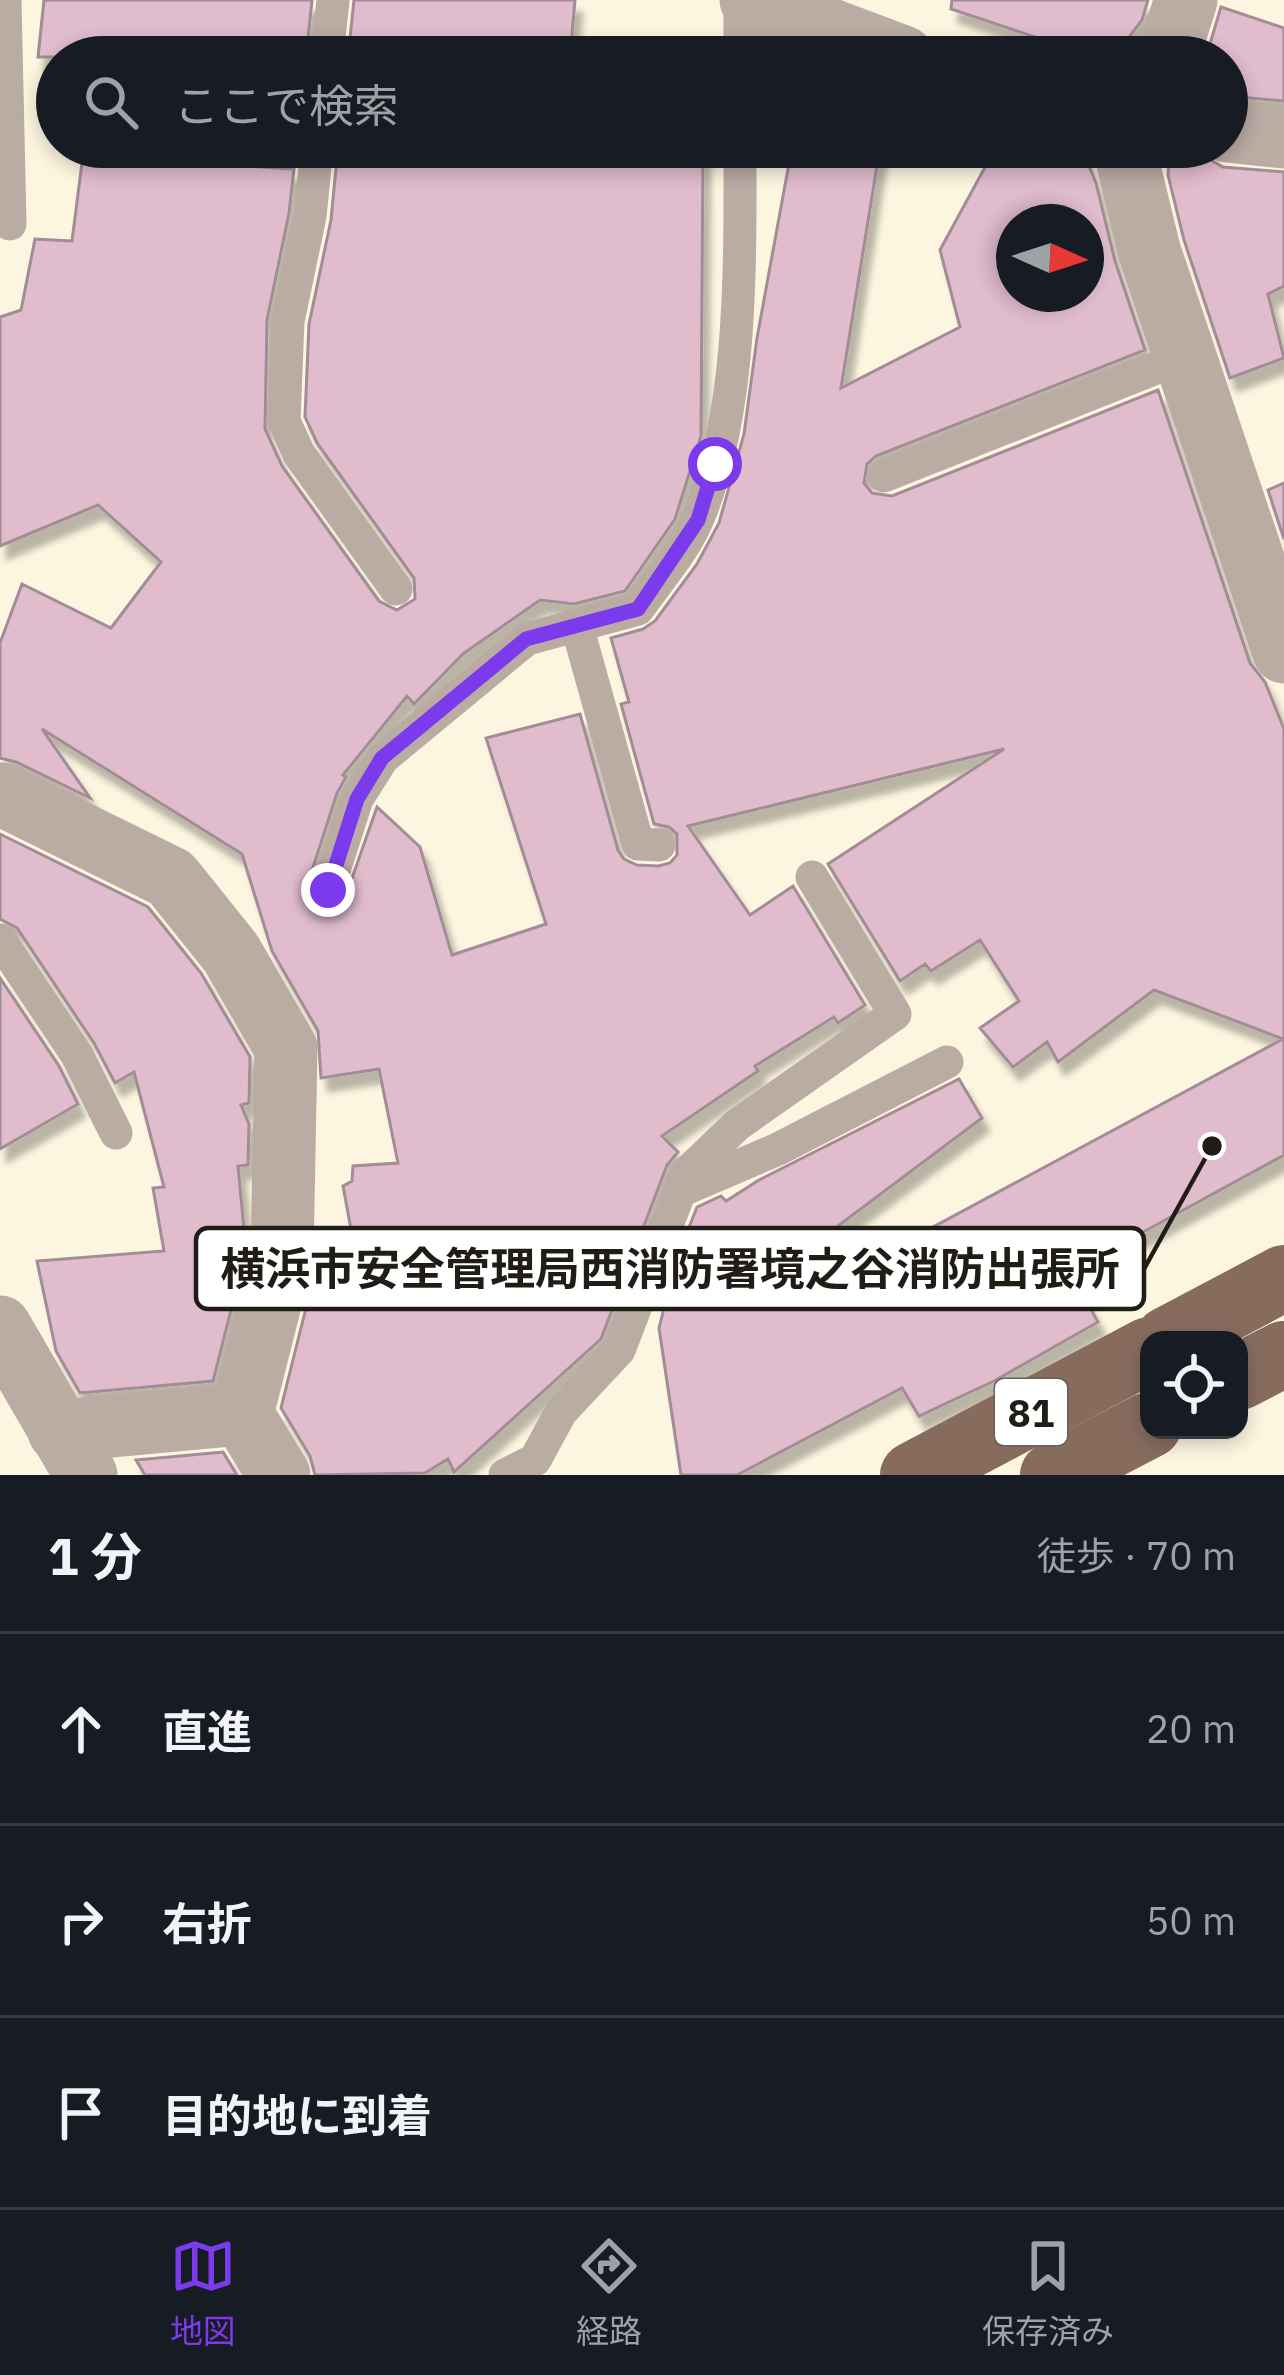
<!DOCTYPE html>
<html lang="ja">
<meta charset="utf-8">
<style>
:root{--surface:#171b24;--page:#242831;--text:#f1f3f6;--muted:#9ea1a6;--line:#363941;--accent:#7c3aed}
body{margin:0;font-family:"IBM Plex Sans","Noto Sans JP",sans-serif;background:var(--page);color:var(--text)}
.controls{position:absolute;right:36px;bottom:36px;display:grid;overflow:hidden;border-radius:24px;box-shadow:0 6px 18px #0003}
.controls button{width:108px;height:108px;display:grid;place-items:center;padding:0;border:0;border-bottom:3px solid var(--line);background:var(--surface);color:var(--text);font:60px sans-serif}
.compass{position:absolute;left:996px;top:204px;width:108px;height:108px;border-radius:50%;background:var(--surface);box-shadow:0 6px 18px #0003;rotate:93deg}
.stop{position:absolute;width:36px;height:36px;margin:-27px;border:9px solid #7c3aed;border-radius:50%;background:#fff}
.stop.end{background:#7c3aed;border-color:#fff;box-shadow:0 3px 12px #0008}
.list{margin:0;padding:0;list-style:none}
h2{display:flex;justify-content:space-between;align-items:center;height:156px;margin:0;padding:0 48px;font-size:51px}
h2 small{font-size:39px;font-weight:400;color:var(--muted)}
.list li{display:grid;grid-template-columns:78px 1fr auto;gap:36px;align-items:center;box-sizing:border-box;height:192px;padding:0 48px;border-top:3px solid var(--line)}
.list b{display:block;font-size:45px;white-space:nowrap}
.list em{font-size:39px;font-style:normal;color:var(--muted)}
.icon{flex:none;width:66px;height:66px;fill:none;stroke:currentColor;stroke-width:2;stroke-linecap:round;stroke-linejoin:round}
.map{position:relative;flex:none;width:1284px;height:1475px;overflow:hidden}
.search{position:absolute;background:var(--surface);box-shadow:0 6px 18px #0003;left:36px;right:36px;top:36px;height:132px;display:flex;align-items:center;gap:30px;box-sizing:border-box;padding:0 42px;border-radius:66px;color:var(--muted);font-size:45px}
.sheet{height:732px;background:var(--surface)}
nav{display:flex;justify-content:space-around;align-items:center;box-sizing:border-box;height:168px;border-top:3px solid var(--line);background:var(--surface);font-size:33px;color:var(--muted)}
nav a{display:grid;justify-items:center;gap:6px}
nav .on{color:var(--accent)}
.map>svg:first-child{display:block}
.building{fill:#e0bccd;stroke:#a28c96;stroke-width:3;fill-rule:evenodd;filter:url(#shadow)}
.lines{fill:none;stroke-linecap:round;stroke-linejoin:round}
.service{stroke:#baaba3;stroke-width:33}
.minor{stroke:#baaba3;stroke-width:63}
.primary{stroke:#876c5e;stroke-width:66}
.route{stroke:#7c3aed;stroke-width:15}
.labels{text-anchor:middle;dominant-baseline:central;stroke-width:9;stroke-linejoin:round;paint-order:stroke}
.shield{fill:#fff;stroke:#63615c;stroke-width:3}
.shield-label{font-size:39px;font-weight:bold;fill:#201d16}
.leader{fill:none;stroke:#201d16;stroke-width:4.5}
.callout-dot{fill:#201d16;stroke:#fff;stroke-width:4.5}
.callout{fill:#fff;stroke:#201d16;stroke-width:4.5}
.callout-label{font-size:45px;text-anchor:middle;font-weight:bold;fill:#201d16}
</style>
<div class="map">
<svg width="1284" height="1475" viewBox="0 0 1284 1475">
<defs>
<filter id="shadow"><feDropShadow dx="7" dy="13" stdDeviation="3" flood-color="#0004"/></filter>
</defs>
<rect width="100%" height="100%" fill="#fcf6e0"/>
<g class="building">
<path d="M 44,0 L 312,0 L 306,57 L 38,57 Z"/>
<path d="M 354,0 L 575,0 L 570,57 L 348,57 Z"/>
<path d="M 952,0 L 1148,0 L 1142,20 L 1114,57 L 1053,57 L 1056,44 L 951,9 Z"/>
<path d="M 1221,7 L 1284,28 L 1284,101 L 1227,96 L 1227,57 L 1206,57 Z"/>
<path d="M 84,147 L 232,147 L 231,157 L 246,157 L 246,166 L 294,169 L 289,213 L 267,320 L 265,429 L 282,466 L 379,601 L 397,610 L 415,599 L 414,578 L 317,443 L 305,417 L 309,324 L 331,220 L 338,147 L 703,147 L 701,436 L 675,519 L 625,591 L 574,604 L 540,600 L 463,654 L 414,704 L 407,696 L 343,775 L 346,777 L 337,793 L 308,883 L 308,895 L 320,908 L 334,909 L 343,904 L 377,807 L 420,847 L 452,955 L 546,924 L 486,738 L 580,714 L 618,850 L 624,859 L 637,865 L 658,866 L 670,863 L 677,855 L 677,834 L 669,827 L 654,824 L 621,704 L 629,702 L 611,638 L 643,629 L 655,621 L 697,564 L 719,523 L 744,434 L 757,338 L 792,147 L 880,147 L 841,388 L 960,327 L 940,250 L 996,147 L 1081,147 L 1096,183 L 1115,261 L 1145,350 L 876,456 L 867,464 L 864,483 L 872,493 L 892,496 L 1158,390 L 1250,663 L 1265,682 L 1284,729 L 1284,1155 L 1070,1272 L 1098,1322 L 994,1381 L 919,1416 L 902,1388 L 737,1475 L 681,1475 L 659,1328 L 671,1281 L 666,1286 L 697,1207 L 721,1196 L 726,1201 L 759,1180 L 959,1079 L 982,1118 L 818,1241 L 840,1277 L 1283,1039 L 1154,990 L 1058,1062 L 1047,1042 L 1013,1067 L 980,1028 L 1019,1001 L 980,940 L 931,971 L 925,964 L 900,981 L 828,864 L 1004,749 L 688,826 L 750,915 L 793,886 L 865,1005 L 838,1023 L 834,1017 L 755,1066 L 758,1071 L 662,1136 L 678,1152 L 667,1165 L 601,1339 L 454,1472 L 448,1459 L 425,1473 L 315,1475 L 310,1456 L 281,1408 L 305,1312 L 356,1256 L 343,1186 L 352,1181 L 353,1166 L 398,1163 L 379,1069 L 321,1078 L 318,1031 L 272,951 L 242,854 L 42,729 L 90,798 L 16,762 L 0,758 L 0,643 L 22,584 L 111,628 L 161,562 L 98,505 L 0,546 L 0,317 L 21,310 L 35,239 L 72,241 ZM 1014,222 L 1086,222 L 1086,294 L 1014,294 Z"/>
<path d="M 1170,149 L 1202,155 L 1223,167 L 1284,172 L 1284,286 L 1268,294 L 1284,358 L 1230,378 L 1184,240 L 1168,175 Z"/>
<path d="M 1284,483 L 1284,539 L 1268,490 Z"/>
<path d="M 0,834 L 148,907 L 201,973 L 250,1057 L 249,1103 L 241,1105 L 249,1124 L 248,1165 L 238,1166 L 246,1251 L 213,1381 L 80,1393 L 56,1351 L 37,1261 L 164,1251 L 153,1188 L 164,1187 L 134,1072 L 115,1083 L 94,1043 L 17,928 L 0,919 Z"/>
<path d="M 0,978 L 59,1066 L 78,1104 L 0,1149 Z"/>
<path d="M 223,1452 L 237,1475 L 145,1475 L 136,1460 Z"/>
</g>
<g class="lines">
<g class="service">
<path d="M 5,0 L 10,224"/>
<path d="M 740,0 L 740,57"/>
<path d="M 327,57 L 333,0"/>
<path d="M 317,147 L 310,216 L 288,321 L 284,421 L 299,454 L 396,589"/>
<path d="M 884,476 L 1184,357"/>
<path d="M 577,626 L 638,844 L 659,845"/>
<path d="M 328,889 L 357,799 L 383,758 L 527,639 L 638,609 C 658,580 686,549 699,516 C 743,408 740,262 740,147"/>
<path d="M 0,940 L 77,1055 L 116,1133"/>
<path d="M 680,1191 L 778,1149 L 947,1062"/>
<path d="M 505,1475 L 535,1460 L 561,1412 L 619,1350 L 687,1173 L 737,1125 L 895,1014 L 812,877"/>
</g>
<g class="minor">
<path d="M 751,0 L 903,57"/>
<path d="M 1168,57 L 1186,0"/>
<path d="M 1227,131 L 1284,137"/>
<path d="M 1124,147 L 1149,250 L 1284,652"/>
<path d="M 0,794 L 171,878 L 231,953 L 286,1048 L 282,1256 L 242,1414 L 279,1475"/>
<path d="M 0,1327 L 86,1475"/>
<path d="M 59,1431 L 242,1414"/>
</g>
<g class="primary">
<path d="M 1167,1340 L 1284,1278"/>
<path d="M 1239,1377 L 1284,1354"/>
<path d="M 913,1475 L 1149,1350"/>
<path d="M 1053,1475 L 1149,1425"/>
</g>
</g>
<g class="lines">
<path class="route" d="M 328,890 L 357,799 L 382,758 L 526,639 L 638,609 L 698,520 L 715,464"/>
</g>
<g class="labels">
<rect class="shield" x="995" y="1379" width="72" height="66" rx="9"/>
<g class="shield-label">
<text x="1031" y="1412">81</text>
</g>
</g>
<path class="leader" d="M1212 1146L1144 1269"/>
<circle class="callout-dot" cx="1212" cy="1146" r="12"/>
<rect class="callout" x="196" y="1228" width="948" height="81" rx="12"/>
<g class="callout-label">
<text x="670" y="1285">横浜市安全管理局西消防署境之谷消防出張所</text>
</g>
</svg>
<div class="controls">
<button><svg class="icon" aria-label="locate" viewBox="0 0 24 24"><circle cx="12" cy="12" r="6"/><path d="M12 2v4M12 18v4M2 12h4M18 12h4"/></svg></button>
</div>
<svg class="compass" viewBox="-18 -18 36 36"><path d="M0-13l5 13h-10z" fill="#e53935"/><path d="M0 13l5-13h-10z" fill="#9ea1a6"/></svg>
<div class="stop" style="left:715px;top:464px"></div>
<div class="stop end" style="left:328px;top:890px"></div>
<div class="search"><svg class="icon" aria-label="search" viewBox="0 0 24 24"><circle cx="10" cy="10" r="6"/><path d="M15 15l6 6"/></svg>ここで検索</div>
</div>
<section class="sheet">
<h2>1 分<small>徒歩 · 70 m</small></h2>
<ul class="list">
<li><svg class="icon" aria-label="ahead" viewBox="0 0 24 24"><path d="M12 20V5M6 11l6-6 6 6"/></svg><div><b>直進</b></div><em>20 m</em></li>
<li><svg class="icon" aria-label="right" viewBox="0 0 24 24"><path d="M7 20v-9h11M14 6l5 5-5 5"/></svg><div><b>右折</b></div><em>50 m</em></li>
<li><svg class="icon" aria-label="arrive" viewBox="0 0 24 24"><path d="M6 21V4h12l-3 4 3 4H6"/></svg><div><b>目的地に到着</b></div></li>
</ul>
</section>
<nav>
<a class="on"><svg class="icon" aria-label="map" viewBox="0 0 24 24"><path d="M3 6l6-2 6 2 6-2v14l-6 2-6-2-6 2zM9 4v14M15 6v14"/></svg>地図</a>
<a><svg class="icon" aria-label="directions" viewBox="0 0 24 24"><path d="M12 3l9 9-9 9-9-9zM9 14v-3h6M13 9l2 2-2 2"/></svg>経路</a>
<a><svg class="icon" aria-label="saved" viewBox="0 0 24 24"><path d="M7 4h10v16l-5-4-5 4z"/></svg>保存済み</a>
</nav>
